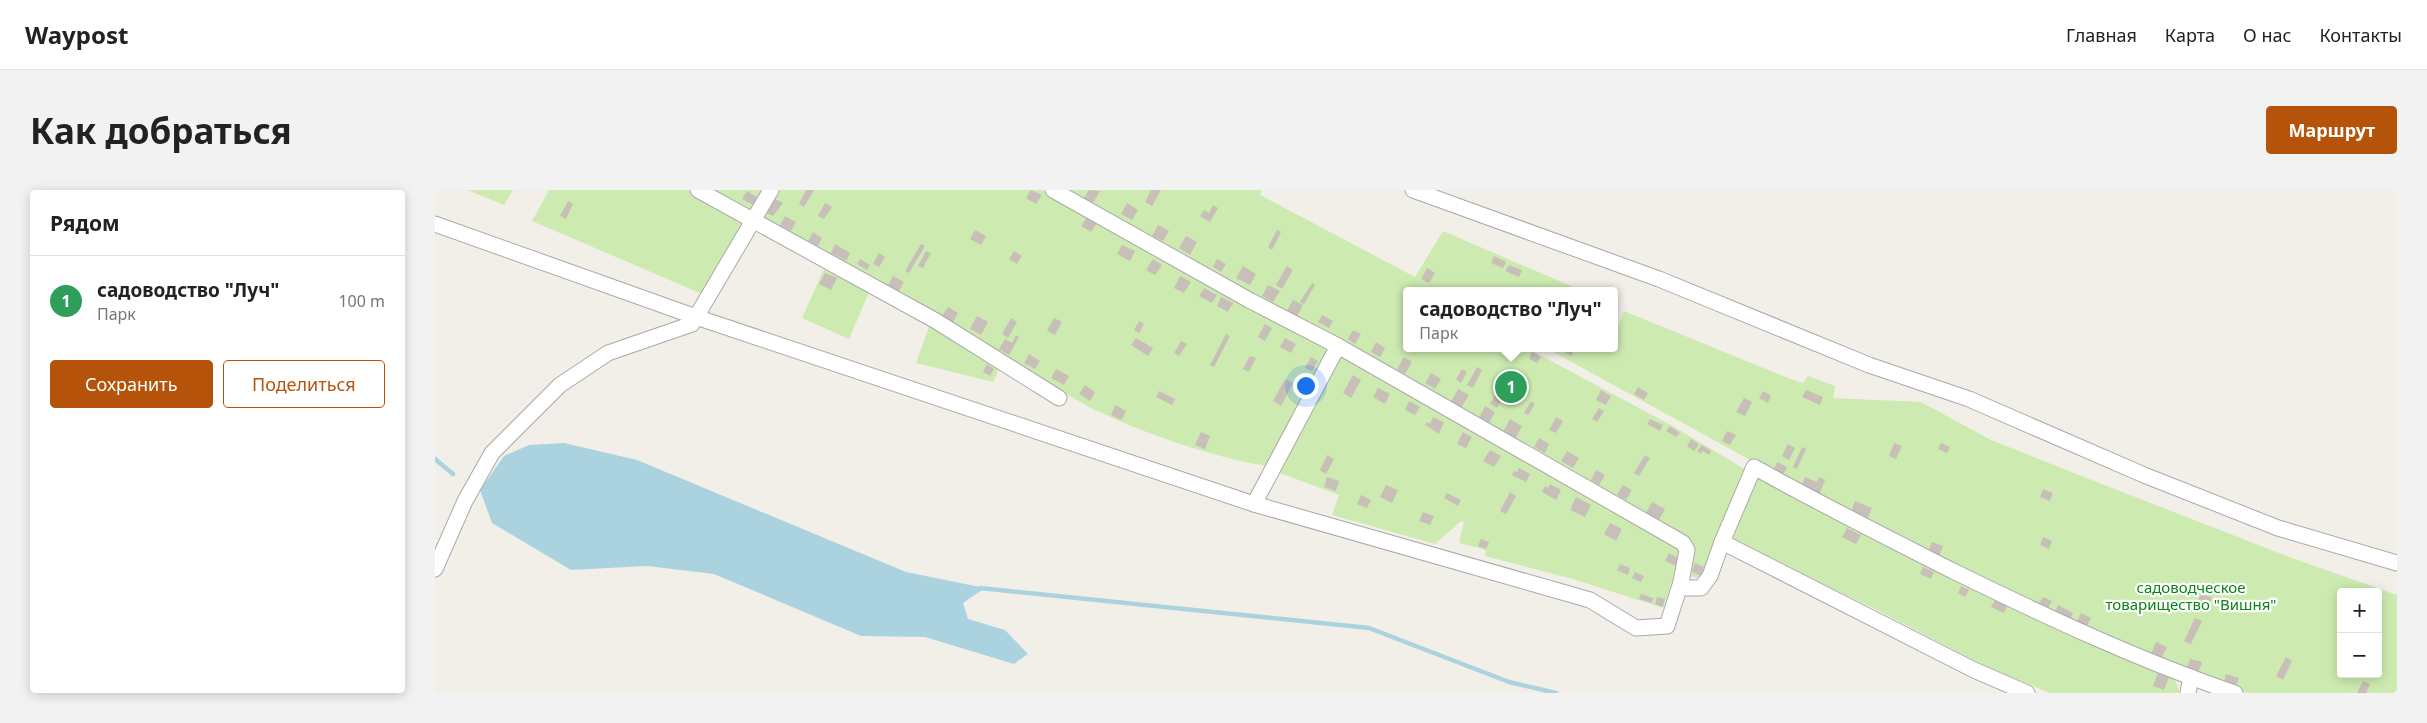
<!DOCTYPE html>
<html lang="ru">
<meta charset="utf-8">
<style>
:root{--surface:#fff;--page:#f2f2f2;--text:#222;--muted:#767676;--line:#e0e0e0;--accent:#b45309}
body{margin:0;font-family:"Noto Sans",sans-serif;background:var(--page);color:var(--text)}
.controls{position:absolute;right:15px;bottom:15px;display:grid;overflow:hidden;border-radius:5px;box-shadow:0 2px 12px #0003}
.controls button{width:45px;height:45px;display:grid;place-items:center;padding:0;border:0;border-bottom:1px solid var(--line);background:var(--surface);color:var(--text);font:25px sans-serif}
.you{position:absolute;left:870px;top:195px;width:18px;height:18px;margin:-12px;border:4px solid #fff;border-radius:50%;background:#1a73e8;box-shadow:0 0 0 8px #1a73e833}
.badge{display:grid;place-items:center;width:32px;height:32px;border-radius:50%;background:var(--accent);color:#fff;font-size:16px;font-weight:700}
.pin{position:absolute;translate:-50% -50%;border:2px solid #fff;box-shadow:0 1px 5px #0006}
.popup{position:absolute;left:968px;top:97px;width:215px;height:65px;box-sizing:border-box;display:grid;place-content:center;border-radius:5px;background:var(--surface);filter:drop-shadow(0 1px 4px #0005);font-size:16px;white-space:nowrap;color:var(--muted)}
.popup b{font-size:19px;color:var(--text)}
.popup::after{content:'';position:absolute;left:50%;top:100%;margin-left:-10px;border:10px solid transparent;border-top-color:var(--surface)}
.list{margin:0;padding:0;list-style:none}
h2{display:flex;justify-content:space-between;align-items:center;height:65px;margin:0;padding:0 20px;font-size:21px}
h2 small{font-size:16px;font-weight:400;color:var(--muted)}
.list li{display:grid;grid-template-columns:32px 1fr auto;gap:15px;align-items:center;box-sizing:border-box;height:90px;padding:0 20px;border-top:1px solid var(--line)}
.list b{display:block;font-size:19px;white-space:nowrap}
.list p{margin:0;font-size:16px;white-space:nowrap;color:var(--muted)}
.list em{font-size:16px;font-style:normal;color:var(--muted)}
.actions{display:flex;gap:10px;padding:15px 20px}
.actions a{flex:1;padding:11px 0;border:1px solid var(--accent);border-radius:5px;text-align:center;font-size:18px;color:var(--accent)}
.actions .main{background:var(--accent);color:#fff}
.map{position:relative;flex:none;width:1962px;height:503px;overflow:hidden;border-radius:5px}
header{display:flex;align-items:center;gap:30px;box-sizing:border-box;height:70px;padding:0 25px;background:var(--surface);border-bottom:1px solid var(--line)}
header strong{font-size:24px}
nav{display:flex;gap:28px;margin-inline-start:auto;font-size:18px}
.intro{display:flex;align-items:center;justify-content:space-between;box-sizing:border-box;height:120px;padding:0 30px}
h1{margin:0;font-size:35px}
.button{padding:12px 22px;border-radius:5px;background:var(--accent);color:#fff;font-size:18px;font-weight:700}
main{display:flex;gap:30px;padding:0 30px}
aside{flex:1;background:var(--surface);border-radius:5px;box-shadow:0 2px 12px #0003}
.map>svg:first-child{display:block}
.grass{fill:#cdebb0;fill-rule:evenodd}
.water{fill:#aad3df}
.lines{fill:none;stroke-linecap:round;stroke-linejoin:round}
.stream{stroke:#aad3df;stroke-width:4.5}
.building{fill:#c7bfb8}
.minor-casing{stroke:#a9a9a9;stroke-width:17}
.minor{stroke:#fff;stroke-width:15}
.labels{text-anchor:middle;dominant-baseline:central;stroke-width:4.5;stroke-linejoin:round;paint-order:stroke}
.park-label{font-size:15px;fill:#0c8416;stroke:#fff}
</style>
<header>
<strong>Waypost</strong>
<nav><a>Главная</a><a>Карта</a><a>О нас</a><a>Контакты</a></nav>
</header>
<div class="intro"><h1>Как добраться</h1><a class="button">Маршрут</a></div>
<main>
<aside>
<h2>Рядом<small></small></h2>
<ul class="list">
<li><span class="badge" style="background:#2e9e5b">1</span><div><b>садоводство &quot;Луч&quot;</b><p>Парк</p></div><em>100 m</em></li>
</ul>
<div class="actions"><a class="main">Сохранить</a><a>Поделиться</a></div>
</aside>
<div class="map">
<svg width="1962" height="503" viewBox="0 0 1962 503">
<rect width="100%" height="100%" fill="#f2efe9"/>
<g class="grass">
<path d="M 32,0 L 78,0 L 69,15 Z"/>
<path d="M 114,0 L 253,0 L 308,31 L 267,104 L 97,31 Z"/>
<path d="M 275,0 L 328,0 L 316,22 Z"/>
<path d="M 344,0 L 607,0 L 896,162 L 832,276 C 775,267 705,242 654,217 L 328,28 Z"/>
<path d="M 627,0 L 827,0 L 825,5 L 980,87 L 1008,41 L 1136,96 L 1140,101 L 972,101 L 972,158 L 1092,158 L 1234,234 L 1313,281 L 1268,390 L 1256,386 L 1258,365 L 755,71 Z"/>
<path d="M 389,79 L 435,100 L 414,149 L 367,128 Z"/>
<path d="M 1189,121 L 1353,188 L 1368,193 L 1373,186 L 1400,196 L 1398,208 L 1486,212 L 1556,250 L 1654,289 L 1857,368 L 1962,405 L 1962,503 L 1813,503 L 1726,471 L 1612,423 L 1317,271 L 1111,158 L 1180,158 L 1180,146 ZM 1906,402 L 1943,402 L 1943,484 L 1906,484 Z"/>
<path d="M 495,134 L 566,175 L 558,192 L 481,173 Z"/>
<path d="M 905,167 L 1248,361 L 1228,418 L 1138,389 L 1050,366 L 1051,360 L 1024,353 L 1029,332 L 1026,331 L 1000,354 L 897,325 L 904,305 L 842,282 Z"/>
<path d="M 1327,288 L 1739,487 L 1745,503 L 1615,503 L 1548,475 L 1440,419 L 1293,349 L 1316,292 Z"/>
</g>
<path class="water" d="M 129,253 L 202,270 L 471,382 L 550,398 L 528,413 L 533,429 L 570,440 L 593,464 L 579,474 L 490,447 L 426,446 L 279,384 L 212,376 L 136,380 L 57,333 L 45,300 L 69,266 L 94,255 Z"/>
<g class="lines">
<g class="stream">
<path d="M 0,269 L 18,284"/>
<path d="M 545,398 L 934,438 L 1074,492 L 1121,503"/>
</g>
</g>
<g class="building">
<path d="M 371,0 L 379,0 L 369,17 L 364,14 Z"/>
<path d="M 596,0 L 607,5 L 601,14 L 591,8 Z"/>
<path d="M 654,0 L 665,1 L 658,13 L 649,8 Z"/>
<path d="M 716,0 L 726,0 L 717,16 L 710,12 Z"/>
<path d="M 312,1 L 322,7 L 318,15 L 307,9 Z"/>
<path d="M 340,9 L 348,13 L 338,26 L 332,23 Z"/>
<path d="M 133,11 L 138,14 L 131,29 L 125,26 Z"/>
<path d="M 390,13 L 397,17 L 389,29 L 383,26 Z"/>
<path d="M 692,13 L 703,20 L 697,30 L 686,24 Z"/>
<path d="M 778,15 L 783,18 L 775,32 L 765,26 L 769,20 L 774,23 Z"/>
<path d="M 350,26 L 361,32 L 356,41 L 345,35 Z"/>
<path d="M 652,27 L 662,33 L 656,42 L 646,36 Z"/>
<path d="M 723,35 L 734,41 L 728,51 L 717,46 Z"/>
<path d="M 540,40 L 551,46 L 546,55 L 535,49 Z"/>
<path d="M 842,40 L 846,42 L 837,60 L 833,57 Z"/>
<path d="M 378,42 L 387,48 L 383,56 L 373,51 Z"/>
<path d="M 751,46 L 762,52 L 755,65 L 744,58 Z"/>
<path d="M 400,54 L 415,63 L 411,71 L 396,63 Z"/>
<path d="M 486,54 L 490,56 L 474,83 L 470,81 Z"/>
<path d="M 687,55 L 700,61 L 695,71 L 682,64 Z"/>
<path d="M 491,61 L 496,63 L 488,78 L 483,76 Z"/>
<path d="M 579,61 L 587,66 L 582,74 L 574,69 Z"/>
<path d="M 444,63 L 450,67 L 444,77 L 438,74 Z"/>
<path d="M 1059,66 L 1071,72 L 1068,78 L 1056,73 Z"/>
<path d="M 425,69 L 435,75 L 432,80 L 422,74 Z"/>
<path d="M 718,69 L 727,75 L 720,85 L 711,80 Z"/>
<path d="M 782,69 L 791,74 L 786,82 L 778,77 Z"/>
<path d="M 1074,75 L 1087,80 L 1084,87 L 1070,81 Z"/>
<path d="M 808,76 L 821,84 L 815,95 L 801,88 Z"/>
<path d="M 852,76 L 858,80 L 847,99 L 841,95 Z"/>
<path d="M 992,78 L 1000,83 L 994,93 L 986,89 Z"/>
<path d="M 390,83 L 402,88 L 396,100 L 384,94 Z"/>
<path d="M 458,86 L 469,92 L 464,101 L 453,95 Z"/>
<path d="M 745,86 L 756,92 L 749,103 L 739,98 Z"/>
<path d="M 877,93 L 880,95 L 869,114 L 865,112 Z"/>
<path d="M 833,95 L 845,101 L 838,112 L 827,106 Z"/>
<path d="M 769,98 L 782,105 L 777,113 L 764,106 Z"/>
<path d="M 786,107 L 798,113 L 793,122 L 782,116 Z"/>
<path d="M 858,110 L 868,115 L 862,126 L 852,121 Z"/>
<path d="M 513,117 L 523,123 L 518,132 L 507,126 Z"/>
<path d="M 887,125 L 898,131 L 894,138 L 883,132 Z"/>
<path d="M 542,126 L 553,132 L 546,145 L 535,139 Z"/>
<path d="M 576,128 L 582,132 L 573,148 L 567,144 Z"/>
<path d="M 619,128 L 627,132 L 620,145 L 612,141 Z"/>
<path d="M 704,131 L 709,134 L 704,143 L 699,140 Z"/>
<path d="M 830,134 L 837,138 L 830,151 L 823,147 Z"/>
<path d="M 918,140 L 926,144 L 920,154 L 913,149 Z"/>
<path d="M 791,144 L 795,146 L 779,177 L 775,175 Z"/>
<path d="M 581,145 L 584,147 L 574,165 L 564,159 L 570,149 L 577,153 Z"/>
<path d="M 701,148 L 718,158 L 713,166 L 696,155 Z"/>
<path d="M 850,148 L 861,154 L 856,163 L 845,157 Z"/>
<path d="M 746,151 L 752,154 L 744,166 L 739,163 Z"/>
<path d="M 941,152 L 950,158 L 945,167 L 936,162 Z"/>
<path d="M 1123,158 L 1141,158 L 1136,166 Z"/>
<path d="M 1097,162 L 1106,167 L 1102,173 L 1094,169 Z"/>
<path d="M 594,164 L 605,171 L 600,179 L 589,173 Z"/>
<path d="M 815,166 L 821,168 L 814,182 L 808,179 Z"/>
<path d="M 876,167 L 883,171 L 877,181 L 870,178 Z"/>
<path d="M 969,167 L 977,172 L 970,184 L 962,179 Z"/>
<path d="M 552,174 L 559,179 L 555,186 L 548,182 Z"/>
<path d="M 1042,177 L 1047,180 L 1038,198 L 1032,195 Z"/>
<path d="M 621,179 L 634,186 L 629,195 L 616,188 Z"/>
<path d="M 1027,179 L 1032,182 L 1026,193 L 1021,189 Z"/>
<path d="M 996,183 L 1006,189 L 1000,199 L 990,193 Z"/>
<path d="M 918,185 L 926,190 L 916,208 L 908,203 Z"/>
<path d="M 850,189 L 858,193 L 846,216 L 838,211 Z"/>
<path d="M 1067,193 L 1074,197 L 1062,218 L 1055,214 Z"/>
<path d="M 650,195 L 660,202 L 655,211 L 644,204 Z"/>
<path d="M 1203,197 L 1213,203 L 1209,210 L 1199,204 Z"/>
<path d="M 943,198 L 955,204 L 950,214 L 938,207 Z"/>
<path d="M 1023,199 L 1034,205 L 1026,218 L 1016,212 Z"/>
<path d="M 1166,200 L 1176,206 L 1171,215 L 1161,210 Z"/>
<path d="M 1371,200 L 1388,207 L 1385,215 L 1367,207 Z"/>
<path d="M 724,201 L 740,209 L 737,215 L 721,207 Z"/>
<path d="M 1328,201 L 1336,206 L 1333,213 L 1324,208 Z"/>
<path d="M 1309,208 L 1317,212 L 1310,226 L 1301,222 Z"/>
<path d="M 974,211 L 985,217 L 980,225 L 970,220 Z"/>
<path d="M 1096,211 L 1100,214 L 1093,225 L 1089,223 Z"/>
<path d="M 680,215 L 691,221 L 687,230 L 676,225 Z"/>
<path d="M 1050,216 L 1060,222 L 1054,233 L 1044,228 Z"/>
<path d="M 1164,218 L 1169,221 L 1162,232 L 1157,229 Z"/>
<path d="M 998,227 L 1009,232 L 1004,244 L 990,235 L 992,232 L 995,234 Z"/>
<path d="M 1121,227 L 1128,231 L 1121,243 L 1114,240 Z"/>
<path d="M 1075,229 L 1087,236 L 1080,249 L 1068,242 Z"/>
<path d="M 1215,229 L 1228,235 L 1225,241 L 1212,234 Z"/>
<path d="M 1235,236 L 1245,243 L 1241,247 L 1231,241 Z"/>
<path d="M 1292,241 L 1301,245 L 1295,255 L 1287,251 Z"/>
<path d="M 766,242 L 775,246 L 770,259 L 760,255 Z"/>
<path d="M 1028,242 L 1037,247 L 1031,258 L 1022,254 Z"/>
<path d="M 1104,248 L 1114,254 L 1110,263 L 1099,257 Z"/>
<path d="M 1256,249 L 1264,254 L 1259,261 L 1252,256 Z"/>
<path d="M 1459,253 L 1467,256 L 1461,269 L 1454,266 Z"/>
<path d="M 1506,253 L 1515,257 L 1512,263 L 1503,259 Z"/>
<path d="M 1353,254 L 1360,258 L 1354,270 L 1347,266 Z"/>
<path d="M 1267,255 L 1276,261 L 1274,265 L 1268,261 L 1266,264 L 1262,261 Z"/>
<path d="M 1367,257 L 1371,259 L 1362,279 L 1358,277 Z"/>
<path d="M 1055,260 L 1066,266 L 1059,277 L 1048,271 Z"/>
<path d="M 1132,261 L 1144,268 L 1138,278 L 1126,271 Z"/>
<path d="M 892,265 L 899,269 L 891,284 L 885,280 Z"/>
<path d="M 1210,265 L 1215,268 L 1204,286 L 1199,283 Z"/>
<path d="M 1342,272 L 1352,277 L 1347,287 L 1338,282 Z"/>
<path d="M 1084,278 L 1095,284 L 1091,292 L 1077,285 L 1079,281 L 1082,282 Z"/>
<path d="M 1161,280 L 1170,285 L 1164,295 L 1156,290 Z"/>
<path d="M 892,287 L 904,291 L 901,301 L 889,297 Z"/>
<path d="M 1370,287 L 1382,292 L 1384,287 L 1390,290 L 1384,305 L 1366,297 Z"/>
<path d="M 1115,294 L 1126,300 L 1121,310 L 1107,302 L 1110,296 L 1113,298 Z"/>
<path d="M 951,295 L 963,300 L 957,313 L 945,307 Z"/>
<path d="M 1188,295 L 1197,300 L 1191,310 L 1182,305 Z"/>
<path d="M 1608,299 L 1618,303 L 1615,311 L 1605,307 Z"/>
<path d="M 1075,302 L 1081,306 L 1071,324 L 1065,321 Z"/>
<path d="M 1012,303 L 1026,310 L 1023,316 L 1009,308 Z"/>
<path d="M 926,305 L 936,310 L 932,318 L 922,314 Z"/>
<path d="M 1141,307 L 1156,315 L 1150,327 L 1135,320 Z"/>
<path d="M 1420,311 L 1437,318 L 1432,329 L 1416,322 Z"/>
<path d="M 1217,312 L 1230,319 L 1223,332 L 1210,325 Z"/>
<path d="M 988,322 L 999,326 L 995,335 L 984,331 Z"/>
<path d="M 1175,333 L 1187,339 L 1181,351 L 1169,344 Z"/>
<path d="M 1412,338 L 1426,345 L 1421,354 L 1407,347 Z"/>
<path d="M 1608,347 L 1617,351 L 1614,359 L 1605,355 Z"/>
<path d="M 1046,349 L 1054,352 L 1051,359 L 1043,356 Z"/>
<path d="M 1497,352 L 1508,356 L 1504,367 L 1493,362 Z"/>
<path d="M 1234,363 L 1245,369 L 1241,376 L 1230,371 Z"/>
<path d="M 1260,373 L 1269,377 L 1266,386 L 1257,382 Z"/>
<path d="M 1185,374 L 1195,378 L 1193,385 L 1182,380 Z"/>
<path d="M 1488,377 L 1499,382 L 1496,389 L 1485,384 Z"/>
<path d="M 1200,382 L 1209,386 L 1206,392 L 1197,388 Z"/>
<path d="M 1526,396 L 1534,400 L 1530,407 L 1523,403 Z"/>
<path d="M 1766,403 L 1777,408 L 1773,416 L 1763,411 Z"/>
<path d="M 1206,404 L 1218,408 L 1217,413 L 1204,409 Z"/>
<path d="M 1222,407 L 1230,409 L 1228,417 L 1220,414 Z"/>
<path d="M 1608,407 L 1617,411 L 1612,420 L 1603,415 Z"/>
<path d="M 1560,410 L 1572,416 L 1569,423 L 1556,417 Z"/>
<path d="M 1623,415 L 1638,423 L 1636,428 L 1620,421 Z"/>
<path d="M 1646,423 L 1656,428 L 1651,438 L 1641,433 Z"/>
<path d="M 1760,428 L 1767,431 L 1756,454 L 1749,451 Z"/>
<path d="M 1721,452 L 1732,457 L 1726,469 L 1716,464 Z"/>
<path d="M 1851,467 L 1857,471 L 1848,490 L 1841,486 Z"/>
<path d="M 1755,469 L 1767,472 L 1764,481 L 1752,477 Z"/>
<path d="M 1723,483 L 1734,487 L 1729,500 L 1718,496 Z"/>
<path d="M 1791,484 L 1804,488 L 1801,496 L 1789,492 Z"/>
<path d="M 1928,491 L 1935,494 L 1931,503 L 1922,503 Z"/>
</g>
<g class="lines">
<defs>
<g id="minor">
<path d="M 263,0 L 501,131 L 624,208"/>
<path d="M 618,0 L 814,110 L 903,156 L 1248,353 L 1252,360 L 1246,392 L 1252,398 L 1266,398 L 1275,386 L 1287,352 L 1319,277 C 1385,314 1451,347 1518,381 C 1610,426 1703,470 1800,503"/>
<path d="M 978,0 L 1224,89 L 1434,175 L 1534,209 L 1709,285 L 1843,338 L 1962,373"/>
<path d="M 0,34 L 261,127 L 819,314 L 903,156"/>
<path d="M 819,314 L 1155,410 L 1201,438 L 1232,436 L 1246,392"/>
<path d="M 1287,352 L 1539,480 L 1592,503"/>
<path d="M 0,379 L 30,311 L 57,263 L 125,195 L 173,163 L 257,134 L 336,0"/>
<path d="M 1753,503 L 1756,487"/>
</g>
</defs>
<use href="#minor" class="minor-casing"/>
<use href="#minor" class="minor"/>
</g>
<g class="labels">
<g class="park-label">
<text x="1756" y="397">садоводческое<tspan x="1756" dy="17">товарищество "Вишня"</tspan></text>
</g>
</g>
</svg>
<div class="controls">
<button>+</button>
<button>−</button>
</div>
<div class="you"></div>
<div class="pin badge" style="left:1076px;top:197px;background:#2e9e5b">1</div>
<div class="popup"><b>садоводство &quot;Луч&quot;</b>Парк</div>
</div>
</main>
